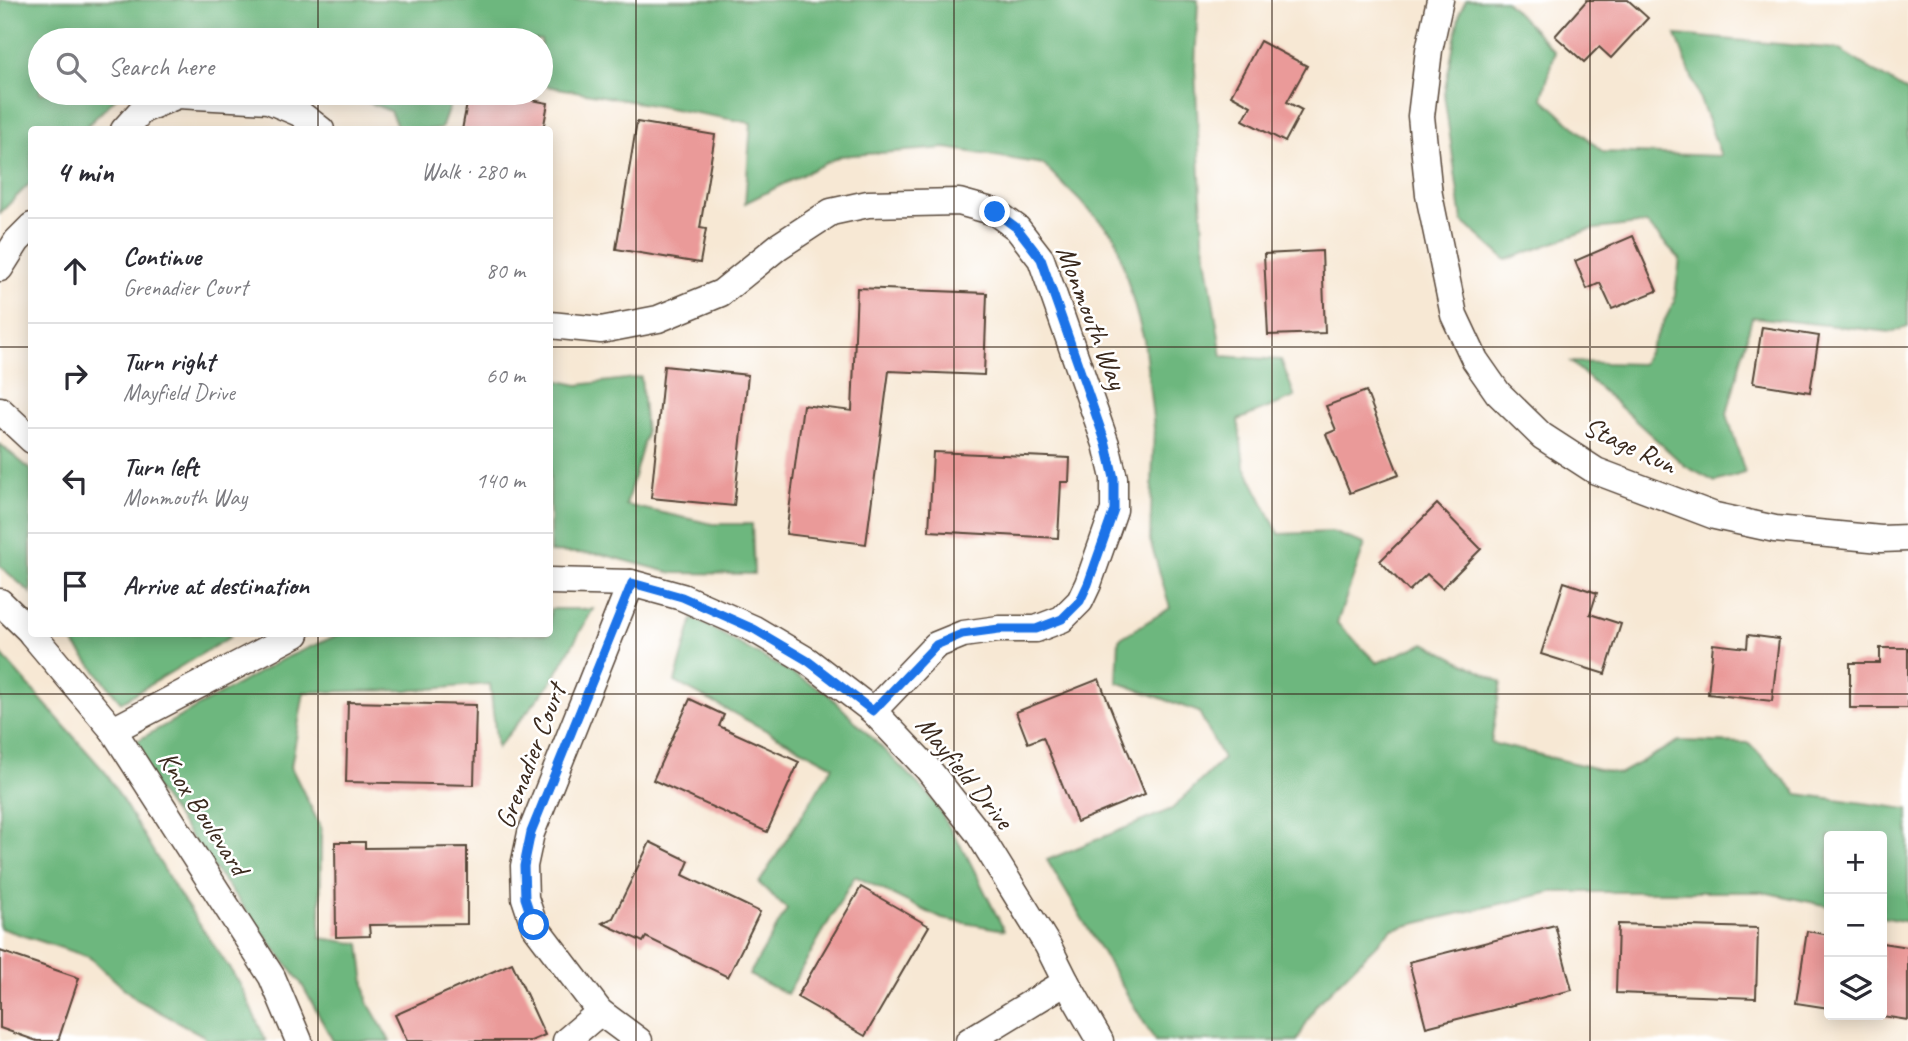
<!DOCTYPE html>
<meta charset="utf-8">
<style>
:root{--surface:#fff;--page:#f2f2f3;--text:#2b2b33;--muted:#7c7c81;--line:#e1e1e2}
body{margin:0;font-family:Caveat,sans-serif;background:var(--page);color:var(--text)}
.controls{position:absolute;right:21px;bottom:21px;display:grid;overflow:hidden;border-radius:7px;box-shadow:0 4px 18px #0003}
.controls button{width:63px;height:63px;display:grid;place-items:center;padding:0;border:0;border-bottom:2px solid var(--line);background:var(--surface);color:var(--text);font:35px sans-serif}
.stop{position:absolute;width:21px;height:21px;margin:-16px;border:5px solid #1a73e8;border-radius:50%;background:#fff}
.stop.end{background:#1a73e8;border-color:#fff;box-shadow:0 2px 7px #0008}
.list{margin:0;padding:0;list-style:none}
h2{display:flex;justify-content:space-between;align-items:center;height:91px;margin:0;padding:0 28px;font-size:30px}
h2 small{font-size:23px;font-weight:400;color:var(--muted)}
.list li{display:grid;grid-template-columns:46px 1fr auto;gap:21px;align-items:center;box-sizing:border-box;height:105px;padding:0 28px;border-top:2px solid var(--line)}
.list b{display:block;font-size:26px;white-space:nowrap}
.list p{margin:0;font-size:23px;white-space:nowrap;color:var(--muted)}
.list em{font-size:23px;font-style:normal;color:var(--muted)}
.icon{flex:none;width:38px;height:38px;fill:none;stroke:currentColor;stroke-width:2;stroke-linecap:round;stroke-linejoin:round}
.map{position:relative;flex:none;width:1908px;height:1041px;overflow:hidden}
.search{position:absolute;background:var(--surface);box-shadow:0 4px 18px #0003;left:28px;top:28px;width:525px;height:77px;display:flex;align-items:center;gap:18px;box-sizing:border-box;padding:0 24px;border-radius:38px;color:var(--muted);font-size:26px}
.panel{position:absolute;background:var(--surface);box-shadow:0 4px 18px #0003;left:28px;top:126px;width:525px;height:511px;border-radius:7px}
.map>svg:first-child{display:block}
.forest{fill:#6db77e;stroke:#54704e;stroke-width:2}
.building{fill:#ea9a99}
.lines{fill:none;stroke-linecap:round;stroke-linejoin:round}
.street-casing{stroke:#574639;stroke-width:29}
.street{stroke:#fff;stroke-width:26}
.route{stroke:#1a73e8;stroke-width:9}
.grid{fill:none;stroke:#3b2a1e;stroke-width:2;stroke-opacity:0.55}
.labels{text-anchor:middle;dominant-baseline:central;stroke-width:5;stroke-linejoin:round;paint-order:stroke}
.street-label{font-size:28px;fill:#3b2a1e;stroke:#fff}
</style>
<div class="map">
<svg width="1908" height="1041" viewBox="0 0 1908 1041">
<rect width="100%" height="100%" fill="#fff"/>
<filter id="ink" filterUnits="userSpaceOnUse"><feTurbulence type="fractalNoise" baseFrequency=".0143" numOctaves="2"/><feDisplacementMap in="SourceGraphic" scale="14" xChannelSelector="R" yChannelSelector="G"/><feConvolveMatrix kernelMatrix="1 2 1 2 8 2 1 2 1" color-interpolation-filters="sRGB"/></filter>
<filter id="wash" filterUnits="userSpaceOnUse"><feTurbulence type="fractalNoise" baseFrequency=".00686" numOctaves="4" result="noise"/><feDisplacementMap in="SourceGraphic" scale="28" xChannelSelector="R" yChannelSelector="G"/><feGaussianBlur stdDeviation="1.57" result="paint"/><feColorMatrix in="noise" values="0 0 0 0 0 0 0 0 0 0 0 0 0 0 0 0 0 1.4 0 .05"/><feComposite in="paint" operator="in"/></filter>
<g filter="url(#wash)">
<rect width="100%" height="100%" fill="#f7e8d4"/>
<g class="forest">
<path d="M 0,0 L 1198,0 L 1195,68 L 1203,238 L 1222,356 L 1281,360 L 1295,397 L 1238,420 L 1244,465 L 1279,534 L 1332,532 L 1365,544 L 1337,623 L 1377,663 L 1425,643 L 1501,682 L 1491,743 L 1619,774 L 1679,741 L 1749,743 L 1798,794 L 1908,809 L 1908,922 L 1882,917 L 1882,836 L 1829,836 L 1829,906 L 1763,892 L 1552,892 L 1392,929 L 1316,1005 L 1297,1041 L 1155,1041 L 1047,860 L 1172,809 L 1223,759 L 1199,712 L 1117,682 L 1119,639 L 1170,608 L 1150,540 L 1154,428 L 1144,340 L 1115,236 L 1043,164 L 946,148 L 840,156 L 745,203 L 751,123 L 541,85 L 541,40 L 40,40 L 40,93 L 121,93 L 84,129 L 32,130 L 31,182 L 0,213 Z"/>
<path d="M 1466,0 L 1505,0 L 1555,52 L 1542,98 L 1603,152 L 1721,156 L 1676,35 L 1838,49 L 1908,92 L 1908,327 L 1891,332 L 1752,317 L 1727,414 L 1745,473 L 1715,482 L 1685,466 L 1571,362 L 1642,364 L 1674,302 L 1680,259 L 1646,223 L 1588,230 L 1506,260 L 1462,221 L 1444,94 L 1460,12 Z"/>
<path d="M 346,93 L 454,93 L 441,129 L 399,130 L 390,111 Z"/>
<path d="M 641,377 L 646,434 L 626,505 L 713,524 L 752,524 L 754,574 L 672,573 L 601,554 L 550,552 L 550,379 L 578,385 Z"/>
<path d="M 0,444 L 31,470 L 31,593 L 0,566 Z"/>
<path d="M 550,609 L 593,609 L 551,683 L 497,748 L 490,684 L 417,690 L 304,692 L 291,767 L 321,828 L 320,938 L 360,944 L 367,1001 L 390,1041 L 333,1041 L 301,983 L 201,851 L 126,747 L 283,659 L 340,634 L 550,634 Z"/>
<path d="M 693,618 L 827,693 L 931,797 L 967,856 L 1004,930 L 942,919 L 855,876 L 787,994 L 749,975 L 787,909 L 759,883 L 833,766 L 675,682 Z"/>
<path d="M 66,634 L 228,634 L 230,637 L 121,702 Z"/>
<path d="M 0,653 L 106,773 L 177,891 L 240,984 L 266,1041 L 206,1041 L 204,1036 L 136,999 L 89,957 L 0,928 Z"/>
</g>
<g id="blocks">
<g class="building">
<path d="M 1587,0 L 1628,0 L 1648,18 L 1611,58 L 1599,47 L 1584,62 L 1555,36 Z"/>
<path d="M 1260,41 L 1307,66 L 1287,102 L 1302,110 L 1285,142 L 1243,120 L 1251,106 L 1231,95 Z"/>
<path d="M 469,93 L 493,93 L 548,103 L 543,130 L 462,130 Z"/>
<path d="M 637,122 L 715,135 L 700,228 L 706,229 L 700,263 L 616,249 Z"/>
<path d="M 1633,236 L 1657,291 L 1612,309 L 1600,283 L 1587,289 L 1575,261 Z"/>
<path d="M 1322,251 L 1325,333 L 1268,335 L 1264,254 Z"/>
<path d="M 857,288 L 987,293 L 984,375 L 889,371 L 866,544 L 786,534 L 803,405 L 852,411 Z"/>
<path d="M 1762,327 L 1819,336 L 1810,392 L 1753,383 Z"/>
<path d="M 664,366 L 748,375 L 734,506 L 651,498 Z"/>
<path d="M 1366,391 L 1399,475 L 1350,493 L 1326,434 L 1336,430 L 1326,406 Z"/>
<path d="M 933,452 L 1070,458 L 1069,482 L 1061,482 L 1058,538 L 929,531 Z"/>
<path d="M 1437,504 L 1481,549 L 1442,588 L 1427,574 L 1409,591 L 1380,561 Z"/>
<path d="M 1564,582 L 1597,593 L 1590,614 L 1621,624 L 1605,674 L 1541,654 Z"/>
<path d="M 1748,635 L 1779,639 L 1772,701 L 1708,694 L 1713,644 L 1747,648 Z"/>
<path d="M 1880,648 L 1908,648 L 1908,708 L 1850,708 L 1850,663 L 1880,663 Z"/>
<path d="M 1099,679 L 1145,794 L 1077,822 L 1043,737 L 1028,743 L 1016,712 Z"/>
<path d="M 690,699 L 724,715 L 719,726 L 799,762 L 767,832 L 653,780 Z"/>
<path d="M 348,702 L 476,705 L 474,785 L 346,782 Z"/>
<path d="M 335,842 L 365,842 L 365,848 L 467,847 L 467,924 L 369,925 L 370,936 L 336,937 Z"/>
<path d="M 650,842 L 689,861 L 683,875 L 760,912 L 728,977 L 646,937 L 643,942 L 602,923 L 613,918 Z"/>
<path d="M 861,887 L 929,926 L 865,1036 L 797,997 Z"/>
<path d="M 1618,924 L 1758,928 L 1756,998 L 1616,993 Z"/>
<path d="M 1555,925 L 1572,990 L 1426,1027 L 1409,962 Z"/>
<path d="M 1807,931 L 1829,935 L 1829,1008 L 1796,1003 Z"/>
<path d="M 1882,943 L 1908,947 L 1908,1020 L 1882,1016 Z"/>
<path d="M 0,951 L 79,978 L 58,1041 L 37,1041 L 0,1028 Z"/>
<path d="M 512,963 L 545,1035 L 531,1041 L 407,1041 L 395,1015 Z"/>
</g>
</g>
</g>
<g filter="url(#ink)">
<use href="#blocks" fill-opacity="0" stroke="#574639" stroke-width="2"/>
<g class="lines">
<defs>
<g id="street">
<path d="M 1440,0 L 1429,50 L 1421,116 L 1429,195 L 1454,315 L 1475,360 L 1498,393 L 1542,436 L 1596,471 L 1715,516 L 1775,529 L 1881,539 L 1908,538"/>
<path d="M 124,130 L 142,110 L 178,95 L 268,100 L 299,113 L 321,130"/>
<path d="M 0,268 L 17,241 L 32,226"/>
<path d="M 550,325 L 601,330 L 658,319 L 721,293 L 779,246 L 831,212 L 868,204 L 959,202 L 995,212 L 1017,228 L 1041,259 L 1106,444 L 1114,478 L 1114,510 L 1088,584 L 1080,601 L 1062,619 L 1036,629 L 999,629 L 963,634 L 936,645 L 873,711"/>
<path d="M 0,410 L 32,440"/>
<path d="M 550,581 L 631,583 L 682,597 L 754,629 L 808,661 L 873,711 L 928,769 L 979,834 L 1048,946 L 1066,982 L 1100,1041"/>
<path d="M 631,583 L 531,833 L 524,866 L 525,898 L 534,925 L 600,1012 L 639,1041"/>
<path d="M 0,602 L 32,633"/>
<path d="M 32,634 L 113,730 L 272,977 L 299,1041"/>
<path d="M 113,730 L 296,634"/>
<path d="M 566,1041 L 600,1012"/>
<path d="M 969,1041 L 1066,982"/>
</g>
</defs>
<use href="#street" class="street-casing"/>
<use href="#street" class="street"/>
</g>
</g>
<g class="lines" filter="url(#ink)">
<path class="route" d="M 534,925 L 525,898 L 524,866 L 531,832 L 632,583 L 682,597 L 754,629 L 808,661 L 873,711 L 936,645 L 962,634 L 999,629 L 1036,629 L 1062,619 L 1080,601 L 1088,584 L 1114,510 L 1114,478 L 1106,444 L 1041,259 L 1017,228 L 995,212"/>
</g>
<path class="grid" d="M 318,0 L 318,40M 636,0 L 636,1041M 954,0 L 954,1041M 1272,0 L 1272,1041M 1590,0 L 1590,1041M 318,93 L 318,130M 0,347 L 32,347M 550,347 L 1908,347M 318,634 L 318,1041M 0,694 L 1908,694"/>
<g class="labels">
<g class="street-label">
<text transform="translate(1092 317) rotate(69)">Monmouth Way</text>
<text transform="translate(1630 445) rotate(25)">Stage Run</text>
<text transform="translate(530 756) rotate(-69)">Grenadier Court</text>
<text transform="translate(965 772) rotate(51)">Mayfield Drive</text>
<text transform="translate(204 813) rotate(57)">Knox Boulevard</text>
</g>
</g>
</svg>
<div class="controls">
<button>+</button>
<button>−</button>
<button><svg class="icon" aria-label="layers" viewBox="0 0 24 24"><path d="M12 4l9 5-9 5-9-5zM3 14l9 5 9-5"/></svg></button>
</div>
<div class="stop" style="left:534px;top:925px"></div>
<div class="stop end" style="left:995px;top:212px"></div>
<div class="search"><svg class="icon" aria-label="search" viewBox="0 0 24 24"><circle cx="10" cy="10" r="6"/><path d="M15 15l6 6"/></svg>Search here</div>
<section class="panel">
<h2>4 min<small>Walk · 280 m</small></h2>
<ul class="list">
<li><svg class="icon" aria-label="ahead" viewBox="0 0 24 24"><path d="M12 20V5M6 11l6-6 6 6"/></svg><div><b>Continue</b><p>Grenadier Court</p></div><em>80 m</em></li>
<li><svg class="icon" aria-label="right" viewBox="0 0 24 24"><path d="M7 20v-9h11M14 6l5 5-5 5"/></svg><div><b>Turn right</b><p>Mayfield Drive</p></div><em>60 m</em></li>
<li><svg class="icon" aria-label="left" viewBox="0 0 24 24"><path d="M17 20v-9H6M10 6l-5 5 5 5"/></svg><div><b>Turn left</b><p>Monmouth Way</p></div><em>140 m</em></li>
<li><svg class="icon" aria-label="arrive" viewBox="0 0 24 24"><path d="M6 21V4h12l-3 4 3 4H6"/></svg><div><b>Arrive at destination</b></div></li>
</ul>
</section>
</div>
